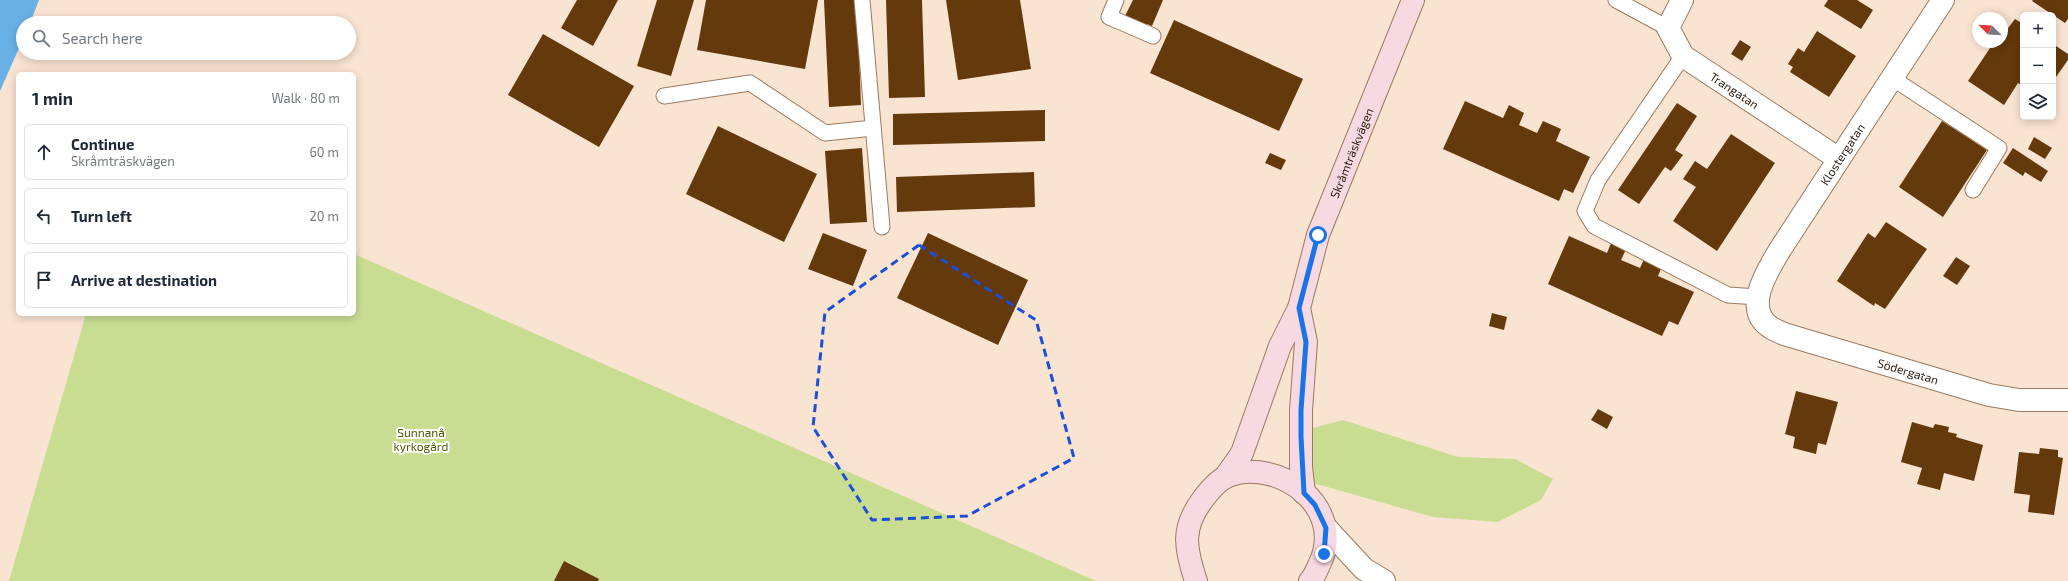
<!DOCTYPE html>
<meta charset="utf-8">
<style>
:root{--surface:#fff;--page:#f2f2f3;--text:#1f2937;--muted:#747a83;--line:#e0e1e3}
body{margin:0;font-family:"Exo 2",sans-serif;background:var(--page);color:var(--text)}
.controls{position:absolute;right:12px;top:12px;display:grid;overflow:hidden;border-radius:6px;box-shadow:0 2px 10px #0003}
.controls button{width:36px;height:36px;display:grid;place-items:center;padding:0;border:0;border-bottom:1px solid var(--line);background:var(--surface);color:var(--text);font:20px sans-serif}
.compass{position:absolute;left:1972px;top:12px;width:36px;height:36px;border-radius:50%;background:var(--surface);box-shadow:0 2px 10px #0003;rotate:294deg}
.stop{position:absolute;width:12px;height:12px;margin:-9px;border:3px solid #1a73e8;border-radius:50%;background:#fff}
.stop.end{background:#1a73e8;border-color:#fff;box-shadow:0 1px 4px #0008}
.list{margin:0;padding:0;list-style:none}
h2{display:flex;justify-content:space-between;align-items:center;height:52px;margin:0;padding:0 16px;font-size:17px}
h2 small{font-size:13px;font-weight:400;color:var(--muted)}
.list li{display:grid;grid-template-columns:26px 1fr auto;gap:12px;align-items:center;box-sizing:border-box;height:56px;margin:0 8px 8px;padding:0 8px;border:1px solid var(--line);border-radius:6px}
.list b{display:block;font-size:15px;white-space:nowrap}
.list p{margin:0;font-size:13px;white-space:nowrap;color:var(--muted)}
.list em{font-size:13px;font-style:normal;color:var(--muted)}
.icon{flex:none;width:22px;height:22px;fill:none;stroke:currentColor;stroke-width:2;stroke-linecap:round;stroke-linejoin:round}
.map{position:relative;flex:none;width:2068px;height:581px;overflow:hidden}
.search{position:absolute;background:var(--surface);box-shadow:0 2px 10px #0003;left:16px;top:16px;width:340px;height:44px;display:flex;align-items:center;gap:10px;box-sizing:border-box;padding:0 14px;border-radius:22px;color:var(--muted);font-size:15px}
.panel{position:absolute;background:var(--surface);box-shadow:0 2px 10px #0003;left:16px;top:72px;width:340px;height:244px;border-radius:6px}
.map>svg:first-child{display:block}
.green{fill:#c8dd92}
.water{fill:#69b1e4}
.building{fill:#64390b}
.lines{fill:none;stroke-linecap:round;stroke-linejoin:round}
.service-casing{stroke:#9b7a5e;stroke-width:17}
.minor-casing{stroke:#9b7a5e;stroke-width:24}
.tertiary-casing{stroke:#9b7a5e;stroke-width:24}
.secondary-casing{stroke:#9b7a5e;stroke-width:24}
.service{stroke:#fff;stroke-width:15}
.minor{stroke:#fff;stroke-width:22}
.tertiary{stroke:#fff;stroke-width:22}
.secondary{stroke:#f7d9e2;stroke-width:22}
.route{stroke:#1a73e8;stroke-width:5}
.marked{fill:none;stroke:#1d4ed8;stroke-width:3;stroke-dasharray:8 5;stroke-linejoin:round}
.labels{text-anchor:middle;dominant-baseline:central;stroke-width:4;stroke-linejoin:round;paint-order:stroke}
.street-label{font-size:12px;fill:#302217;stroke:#fff}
.park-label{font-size:12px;fill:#4b5c00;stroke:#fff}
</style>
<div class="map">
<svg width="2068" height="581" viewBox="0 0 2068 581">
<rect width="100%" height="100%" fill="#f9e3d1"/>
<g class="green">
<path d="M 354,254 L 1096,581 L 9,581 L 86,314 L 354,314 Z"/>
<path d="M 1343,420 L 1458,457 L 1515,459 L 1553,479 L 1541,500 L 1498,522 L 1433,517 L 1313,483 L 1313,428 Z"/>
</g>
<path class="water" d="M 0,0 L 39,0 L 30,23 L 23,23 L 23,39 L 0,91 Z"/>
<g class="building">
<path d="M 577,0 L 618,0 L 593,46 L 561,28 Z"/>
<path d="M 657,0 L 694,0 L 671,76 L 637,66 Z"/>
<path d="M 706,0 L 818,0 L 805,69 L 697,50 Z"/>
<path d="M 824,0 L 857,0 L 861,105 L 829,107 Z"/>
<path d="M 886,0 L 922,0 L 925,97 L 889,98 Z"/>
<path d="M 946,0 L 1020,0 L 1031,69 L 958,80 Z"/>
<path d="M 1133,0 L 1163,0 L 1152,26 L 1147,24 L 1147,26 L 1125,16 Z"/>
<path d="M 1828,0 L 1857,0 L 1873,10 L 1861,29 L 1824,6 Z"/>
<path d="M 2033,0 L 2068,0 L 2068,19 L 2065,23 L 2032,1 Z"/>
<path d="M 2015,19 L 2023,24 L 2023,86 L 2018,83 L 2004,105 L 1968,81 L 1994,42 L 2002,42 L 2002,36 Z"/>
<path d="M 1174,20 L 1303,79 L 1279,131 L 1150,73 Z"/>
<path d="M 1817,31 L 1856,56 L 1829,97 L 1790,72 L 1793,67 L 1788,64 L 1798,48 L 1804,52 Z"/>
<path d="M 543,34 L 634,86 L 599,147 L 508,95 Z"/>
<path d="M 1740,40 L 1751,47 L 1742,61 L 1731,54 Z"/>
<path d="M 2053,44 L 2068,54 L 2068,60 L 2056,77 L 2053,75 Z"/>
<path d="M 1465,101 L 1503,118 L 1509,105 L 1524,113 L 1519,125 L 1537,133 L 1543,121 L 1561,129 L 1556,141 L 1590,157 L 1573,193 L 1564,189 L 1559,201 L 1443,149 Z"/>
<path d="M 1677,103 L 1697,116 L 1675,150 L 1683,155 L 1671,171 L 1665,167 L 1639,204 L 1618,190 Z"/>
<path d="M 1045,110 L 1045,141 L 893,145 L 893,114 Z"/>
<path d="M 1942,121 L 1987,150 L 1943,217 L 1899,187 Z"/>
<path d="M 718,126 L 817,174 L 784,242 L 686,194 Z"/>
<path d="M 1731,134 L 1775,163 L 1717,251 L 1673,221 L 1696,187 L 1683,179 L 1695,161 L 1707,169 Z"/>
<path d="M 2034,137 L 2052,148 L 2045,159 L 2028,149 Z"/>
<path d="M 862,148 L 867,222 L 830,224 L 825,151 Z"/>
<path d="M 2013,148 L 2048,171 L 2041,182 L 2025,172 L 2023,176 L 2003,163 Z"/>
<path d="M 1270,153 L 1286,160 L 1281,170 L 1265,163 Z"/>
<path d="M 1034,172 L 1035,207 L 897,212 L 896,177 Z"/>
<path d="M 1886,222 L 1927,249 L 1885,309 L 1875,303 L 1874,306 L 1837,281 L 1868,233 L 1875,238 Z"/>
<path d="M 823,233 L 867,250 L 853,286 L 808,269 Z"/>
<path d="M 928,233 L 1028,280 L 998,345 L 897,298 Z"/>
<path d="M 1569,236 L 1607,253 L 1612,241 L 1627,247 L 1621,260 L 1640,268 L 1645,257 L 1663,264 L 1658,276 L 1694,292 L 1678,325 L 1669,321 L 1662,336 L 1548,284 Z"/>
<path d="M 1956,257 L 1970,266 L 1957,285 L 1943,276 Z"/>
<path d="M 1492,313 L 1507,317 L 1504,330 L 1489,326 Z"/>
<path d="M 1796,391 L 1838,402 L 1826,445 L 1818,443 L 1816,454 L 1793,448 L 1795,437 L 1785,434 Z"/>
<path d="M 1598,409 L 1613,417 L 1607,429 L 1591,420 Z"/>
<path d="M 1912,422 L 1933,428 L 1935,424 L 1949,427 L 1948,432 L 1957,434 L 1956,437 L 1983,445 L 1974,481 L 1944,473 L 1940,490 L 1917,484 L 1922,468 L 1901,462 Z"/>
<path d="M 2040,448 L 2058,450 L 2058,457 L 2063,458 L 2054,515 L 2028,512 L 2030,495 L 2014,493 L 2019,452 L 2039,454 Z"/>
<path d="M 564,561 L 599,579 L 598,581 L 554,581 Z"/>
</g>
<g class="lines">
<defs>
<g id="service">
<path d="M 862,0 L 882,227"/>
<path d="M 1116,0 L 1109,17 L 1153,36"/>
<path d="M 1616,0 L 1668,28"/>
<path d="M 1683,56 L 1598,180 L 1585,211 L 1594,226 L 1728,295 L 1758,297"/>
<path d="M 1892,78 L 1999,148 L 1973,190"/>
<path d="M 664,96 L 750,83 L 825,133 L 873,128"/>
</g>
<g id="minor">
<path id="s1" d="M 1682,0 L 1668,28 L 1683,56 L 1839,159"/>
<path id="s2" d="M 1943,0 L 1781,248 C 1769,268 1742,308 1770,327 C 1774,330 1780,332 1784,334 L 1989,395 L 2019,400 L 2068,400"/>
</g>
<path id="tertiary" d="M 1326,528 L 1364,569 L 1384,581"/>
<g id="secondary">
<path d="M 1299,308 L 1306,342 L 1301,410 L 1301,467 L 1304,493"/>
<path id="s3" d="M 1226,476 L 1242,453 L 1280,346 L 1299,308 L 1318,235 L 1413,0"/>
<path d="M 1196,581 C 1185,548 1181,528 1203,499 C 1209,491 1218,480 1228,476 C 1279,457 1346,507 1320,563 C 1317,569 1315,576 1310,581"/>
</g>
</defs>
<use href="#service" class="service-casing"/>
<use href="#minor" class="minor-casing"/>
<use href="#tertiary" class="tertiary-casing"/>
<use href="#secondary" class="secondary-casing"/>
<use href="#service" class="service"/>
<use href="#minor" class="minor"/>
<use href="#tertiary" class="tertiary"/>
<use href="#secondary" class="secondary"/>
</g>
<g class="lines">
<path class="route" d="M 1318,235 L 1299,308 L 1306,342 L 1301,410 L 1301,437 L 1304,493 L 1315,505 L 1326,528 L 1324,554"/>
</g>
<path class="marked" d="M 919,245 L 1036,320 L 1074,458 L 967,516 L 872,520 L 813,427 L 825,312 Z"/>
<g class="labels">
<g class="street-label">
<text stroke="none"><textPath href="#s1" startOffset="125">Trangatan</textPath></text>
<text stroke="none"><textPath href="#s3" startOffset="348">Skråmträskvägen</textPath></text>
<text transform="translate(1842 154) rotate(-57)">Klostergatan</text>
<text stroke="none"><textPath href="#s2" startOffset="530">Södergatan</textPath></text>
</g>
<g class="park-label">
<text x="421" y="432">Sunnanå<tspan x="421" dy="14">kyrkogård</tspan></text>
</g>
</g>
</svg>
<div class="controls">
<button>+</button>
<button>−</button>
<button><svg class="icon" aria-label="layers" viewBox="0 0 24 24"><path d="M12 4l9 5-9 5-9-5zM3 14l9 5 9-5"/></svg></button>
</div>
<svg class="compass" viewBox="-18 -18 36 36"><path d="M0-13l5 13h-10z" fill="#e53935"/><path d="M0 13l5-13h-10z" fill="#747a83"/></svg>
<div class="stop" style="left:1318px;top:235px"></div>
<div class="stop end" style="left:1324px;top:554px"></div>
<div class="search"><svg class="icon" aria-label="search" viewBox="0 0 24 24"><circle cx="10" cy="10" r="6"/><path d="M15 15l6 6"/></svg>Search here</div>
<section class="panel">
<h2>1 min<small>Walk · 80 m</small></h2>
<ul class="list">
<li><svg class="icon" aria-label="ahead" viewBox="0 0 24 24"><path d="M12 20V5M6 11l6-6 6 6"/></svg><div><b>Continue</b><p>Skråmträskvägen</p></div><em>60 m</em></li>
<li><svg class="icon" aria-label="left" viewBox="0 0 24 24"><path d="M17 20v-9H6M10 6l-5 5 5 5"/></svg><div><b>Turn left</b></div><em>20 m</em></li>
<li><svg class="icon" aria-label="arrive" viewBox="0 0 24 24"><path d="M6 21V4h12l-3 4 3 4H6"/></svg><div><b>Arrive at destination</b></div></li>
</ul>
</section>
</div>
